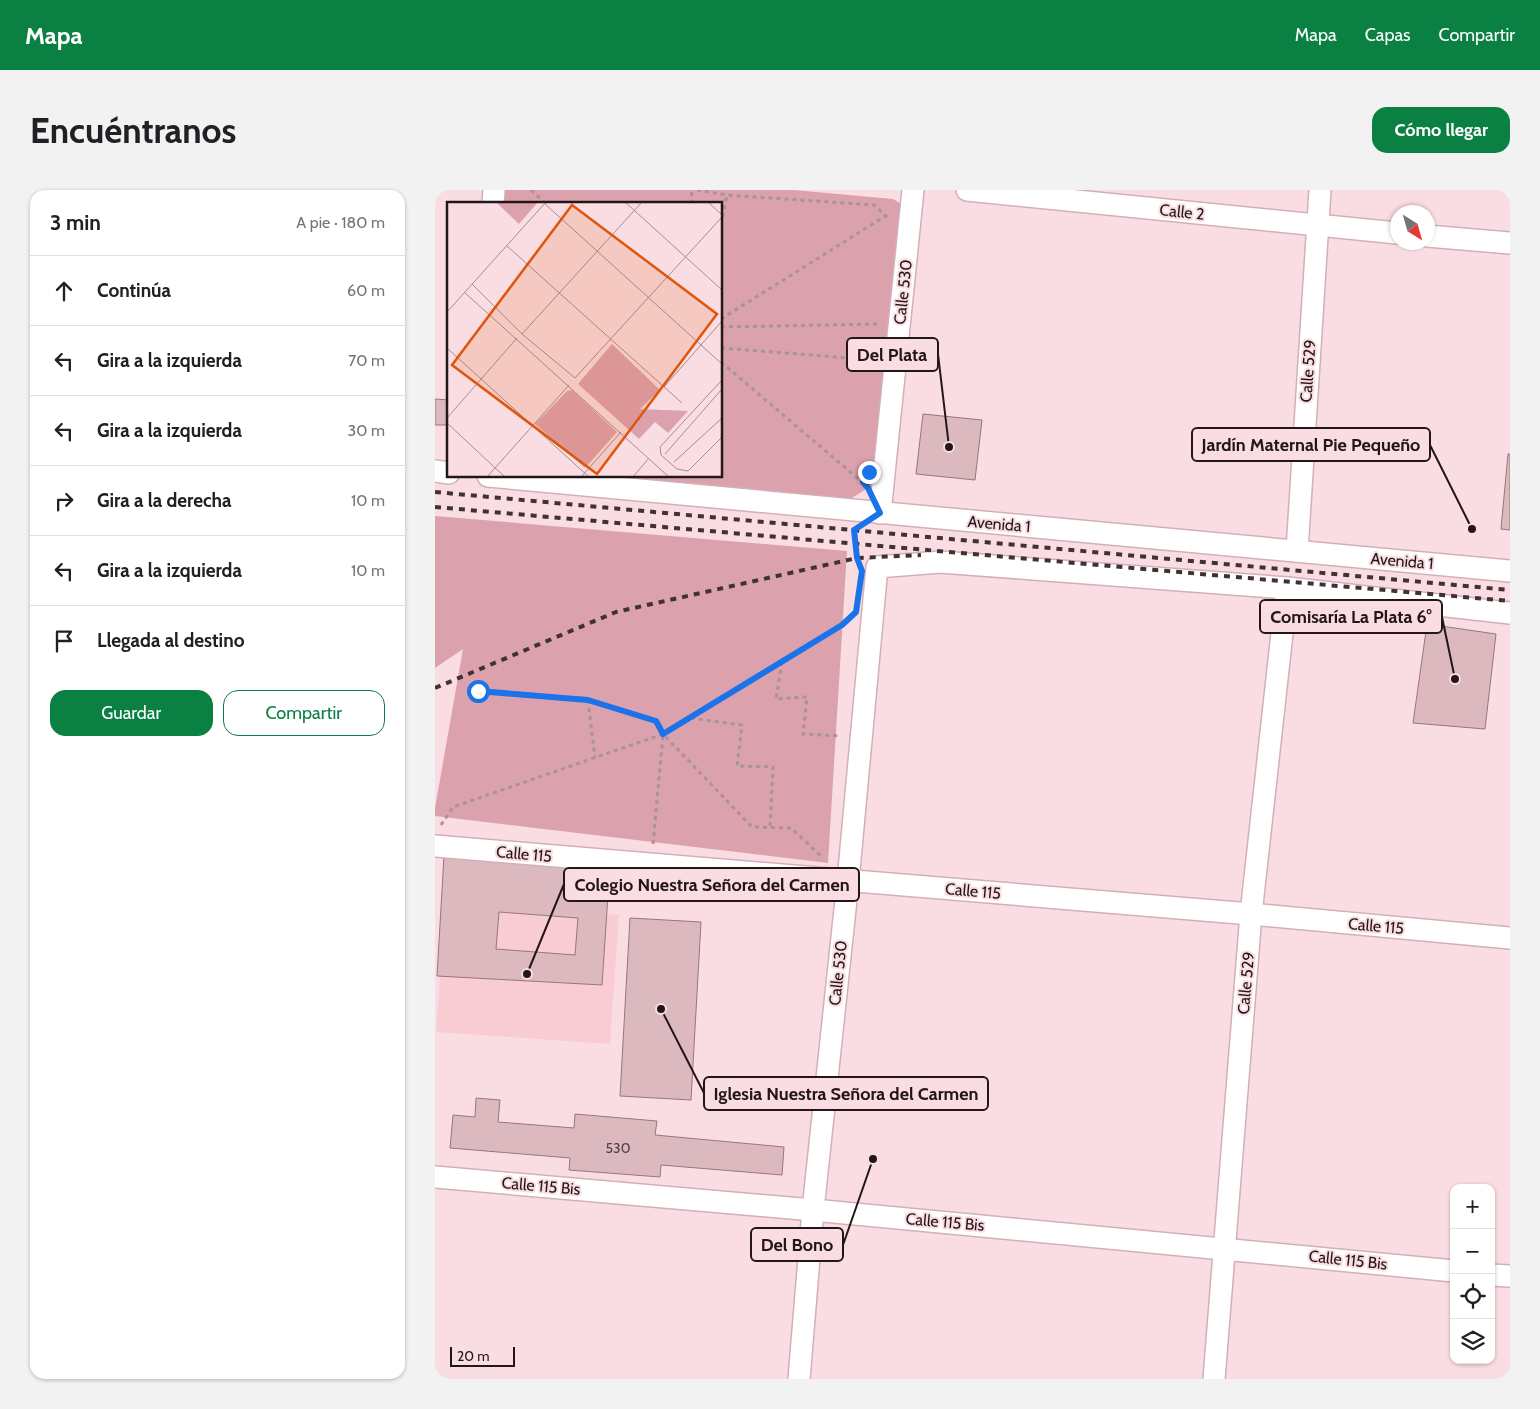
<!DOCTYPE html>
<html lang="es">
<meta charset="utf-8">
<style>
:root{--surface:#fff;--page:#f2f2f2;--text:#202124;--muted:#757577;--line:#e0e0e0;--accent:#0b8043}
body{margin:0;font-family:Cabin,sans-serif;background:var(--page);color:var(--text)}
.controls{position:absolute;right:15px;bottom:15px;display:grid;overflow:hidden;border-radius:10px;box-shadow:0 1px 4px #0004}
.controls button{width:45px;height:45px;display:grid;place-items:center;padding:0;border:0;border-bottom:1px solid var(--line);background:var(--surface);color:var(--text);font:25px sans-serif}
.compass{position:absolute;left:955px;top:15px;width:45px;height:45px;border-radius:50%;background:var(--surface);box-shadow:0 1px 4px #0004;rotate:143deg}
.scale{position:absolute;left:15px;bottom:12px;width:65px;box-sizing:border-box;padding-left:5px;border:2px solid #221618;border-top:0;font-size:14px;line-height:18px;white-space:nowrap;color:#221618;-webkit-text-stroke:4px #fadde2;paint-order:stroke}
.stop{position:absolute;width:15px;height:15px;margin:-11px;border:4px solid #1a73e8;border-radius:50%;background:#fff}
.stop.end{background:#1a73e8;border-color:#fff;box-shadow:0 1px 5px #0008}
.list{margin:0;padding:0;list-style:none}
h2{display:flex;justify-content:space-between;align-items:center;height:65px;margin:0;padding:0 20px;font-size:21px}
h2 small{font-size:16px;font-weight:400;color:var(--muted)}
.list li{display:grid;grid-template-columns:32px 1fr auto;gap:15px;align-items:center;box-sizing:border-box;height:70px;padding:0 20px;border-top:1px solid var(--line)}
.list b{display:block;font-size:19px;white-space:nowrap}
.list em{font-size:16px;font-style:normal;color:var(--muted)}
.actions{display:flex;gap:10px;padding:15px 20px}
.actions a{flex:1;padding:11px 0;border:1px solid var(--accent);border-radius:15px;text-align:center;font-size:18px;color:var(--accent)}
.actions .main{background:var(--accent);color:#fff}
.icon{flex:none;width:28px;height:28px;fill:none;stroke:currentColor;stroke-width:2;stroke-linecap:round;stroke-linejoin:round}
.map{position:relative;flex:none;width:1075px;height:1189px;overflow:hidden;border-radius:15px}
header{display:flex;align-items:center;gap:30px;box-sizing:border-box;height:70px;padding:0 25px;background:var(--accent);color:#fff}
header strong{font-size:24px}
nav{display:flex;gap:28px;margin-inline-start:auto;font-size:18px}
.intro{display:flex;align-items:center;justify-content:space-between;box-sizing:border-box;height:120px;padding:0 30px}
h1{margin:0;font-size:35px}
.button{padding:12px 22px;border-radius:15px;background:var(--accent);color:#fff;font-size:18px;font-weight:700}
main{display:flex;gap:30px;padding:0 30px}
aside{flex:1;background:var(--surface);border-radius:15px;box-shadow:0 1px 4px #0004}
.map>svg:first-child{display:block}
.built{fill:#f9ccd4}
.green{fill:#dba2ad}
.building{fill:#dcb9bf;stroke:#97767c;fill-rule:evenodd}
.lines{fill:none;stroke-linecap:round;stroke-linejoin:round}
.minor-casing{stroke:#d3b0b7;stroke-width:24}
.path{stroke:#aa9397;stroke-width:3;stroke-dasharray:4 4;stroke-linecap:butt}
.minor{stroke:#fff;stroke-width:21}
.rail{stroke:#403234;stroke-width:4;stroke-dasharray:6 6;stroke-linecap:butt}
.route{stroke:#1a73e8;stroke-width:6}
.labels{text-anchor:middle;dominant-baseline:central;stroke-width:4;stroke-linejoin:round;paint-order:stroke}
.number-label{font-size:14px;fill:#503f42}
.street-label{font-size:16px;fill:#221618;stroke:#fadde2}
.inset-road{fill:none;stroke:#a48d91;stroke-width:1}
.view{fill:#de560d;fill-opacity:0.15;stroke:#de560d;stroke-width:2.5}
.inset-edge{fill:none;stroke:#221618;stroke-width:2.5}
.leader{fill:none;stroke:#221618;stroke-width:2}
.callout-dot{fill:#221618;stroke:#fadde2;stroke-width:2}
.callout{fill:#fadde2;stroke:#221618;stroke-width:2}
.callout-label{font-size:18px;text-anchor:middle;font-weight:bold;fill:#221618}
</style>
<header>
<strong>Mapa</strong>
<nav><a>Mapa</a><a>Capas</a><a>Compartir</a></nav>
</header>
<div class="intro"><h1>Encuéntranos</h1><a class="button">Cómo llegar</a></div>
<main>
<aside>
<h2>3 min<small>A pie · 180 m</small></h2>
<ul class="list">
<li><svg class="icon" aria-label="ahead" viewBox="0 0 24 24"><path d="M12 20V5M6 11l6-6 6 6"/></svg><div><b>Continúa</b></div><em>60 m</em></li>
<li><svg class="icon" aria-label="left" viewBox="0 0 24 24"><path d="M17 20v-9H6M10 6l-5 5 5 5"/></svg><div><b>Gira a la izquierda</b></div><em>70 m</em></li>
<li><svg class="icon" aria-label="left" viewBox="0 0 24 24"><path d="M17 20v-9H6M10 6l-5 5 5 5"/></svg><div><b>Gira a la izquierda</b></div><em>30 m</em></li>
<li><svg class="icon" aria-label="right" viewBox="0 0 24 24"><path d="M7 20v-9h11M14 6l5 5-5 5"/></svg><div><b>Gira a la derecha</b></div><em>10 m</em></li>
<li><svg class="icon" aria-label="left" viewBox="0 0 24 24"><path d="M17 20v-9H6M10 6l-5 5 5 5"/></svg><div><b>Gira a la izquierda</b></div><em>10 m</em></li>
<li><svg class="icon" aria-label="arrive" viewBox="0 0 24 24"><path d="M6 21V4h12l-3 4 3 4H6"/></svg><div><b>Llegada al destino</b></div></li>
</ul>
<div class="actions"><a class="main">Guardar</a><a>Compartir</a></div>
</aside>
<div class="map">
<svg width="1075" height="1189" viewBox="0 0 1075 1189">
<rect width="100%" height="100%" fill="#fadde2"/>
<path class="built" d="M 9,666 L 172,724 L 184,725 L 175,854 L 1,842 L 5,787 L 2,786 Z"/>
<g class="green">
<path d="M 68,0 L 359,0 L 458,9 L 468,15 L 440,288 L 433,298 L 415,309 L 163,286 L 286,286 L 286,14 L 67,14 Z"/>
<path d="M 0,326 L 412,361 L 393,673 L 0,626 L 0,618 L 28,459 L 0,478 Z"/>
</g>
<g class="building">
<path d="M 0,209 L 14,210 L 14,235 L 0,235 Z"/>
<path d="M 488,224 L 547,230 L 540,290 L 481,284 Z"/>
<path d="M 1073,264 L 1075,264 L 1075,340 L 1066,339 Z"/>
<path d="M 992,434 L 1061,444 L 1050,539 L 978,533 Z"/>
<path d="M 9,666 L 175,675 L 167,795 L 2,786 ZM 64,722 L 143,728 L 140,765 L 61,759 Z"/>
<path d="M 195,728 L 266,732 L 256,910 L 185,906 Z"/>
<path d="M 41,908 L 65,910 L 63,932 L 139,938 L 140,924 L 222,931 L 220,945 L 349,957 L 347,985 L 226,975 L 225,987 L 134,980 L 135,968 L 15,958 L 18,925 L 40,927 Z"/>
</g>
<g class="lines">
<defs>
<g id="minor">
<path d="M 532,0 L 962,43"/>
<path d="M 58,14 L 59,0"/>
<path d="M 992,46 L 1075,53"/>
<path d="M 0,281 L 14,283"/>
<path d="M 53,286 L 1075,381"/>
<path d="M 445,323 L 478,0"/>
<path d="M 862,361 L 885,0"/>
<path d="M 0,656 L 816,724 L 1075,748"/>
<path d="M 0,987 L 378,1020 L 1019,1081"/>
<path d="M 1056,1085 L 1075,1086"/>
<path d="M 364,1189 L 378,1020 L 413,691 L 442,377 L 505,372 L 852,398 L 1075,423"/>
<path d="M 779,1189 L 816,724 L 852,398"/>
</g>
</defs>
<use href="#minor" class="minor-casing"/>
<g class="path">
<path d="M 96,0 L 111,14"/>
<path d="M 262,0 L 292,5 L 439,15 L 451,26 L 454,30"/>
<path d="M 256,14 L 257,0"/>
<path d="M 286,35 L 292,5"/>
<path d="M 286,129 L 452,25"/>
<path d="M 286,137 L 443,134"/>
<path d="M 286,158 L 440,170"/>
<path d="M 286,172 L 427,292"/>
<path d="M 419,342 L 422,368"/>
<path d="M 347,472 L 341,509 L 372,507 L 368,544 L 406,546"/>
<path d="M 43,501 L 153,510 L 221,531 L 228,544 L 317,637 L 356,638 L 386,666"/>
<path d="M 153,510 L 160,568"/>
<path d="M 256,528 L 307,535 L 302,576 L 338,577 L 335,638"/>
<path d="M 6,635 L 18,617 L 228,544 L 407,435 L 417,426"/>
<path d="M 218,654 L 228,544"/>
</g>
<use href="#minor" class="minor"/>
<g class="rail">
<path d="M 0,302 L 1075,400"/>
<path d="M 0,317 L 1075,411"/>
<path d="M 0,498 L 181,422 L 422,368 L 486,365"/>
</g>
</g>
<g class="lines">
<path class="route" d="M 43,501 L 153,510 L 221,531 L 228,544 L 407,435 L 421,422 L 427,381 L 422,368 L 419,340 L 445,323 L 433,298 L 428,292 L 434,282"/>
</g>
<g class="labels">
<g class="number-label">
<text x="183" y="958">530</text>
</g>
<g class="street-label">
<text transform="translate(747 22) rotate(6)">Calle 2</text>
<text transform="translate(468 102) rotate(-84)">Calle 530</text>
<text transform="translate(873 181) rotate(-86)">Calle 529</text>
<text transform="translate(564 334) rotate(5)">Avenida 1</text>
<text transform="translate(967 371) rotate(5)">Avenida 1</text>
<text transform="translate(89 664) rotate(5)">Calle 115</text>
<text transform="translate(538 701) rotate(5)">Calle 115</text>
<text transform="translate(941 736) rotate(5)">Calle 115</text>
<text transform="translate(403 783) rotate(-84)">Calle 530</text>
<text transform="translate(811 793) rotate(-85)">Calle 529</text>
<text transform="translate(106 996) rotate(5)">Calle 115 Bis</text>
<text transform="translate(510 1032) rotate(5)">Calle 115 Bis</text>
<text transform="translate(913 1070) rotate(6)">Calle 115 Bis</text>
</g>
</g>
<g transform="translate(12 12)">
<rect width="275" height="275" fill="#fadde2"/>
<path d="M 53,0 L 91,0 L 72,22 L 51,2 ZM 165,142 L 213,188 L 193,207 L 241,209 L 221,231 L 208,220 L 192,237 L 131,182 ZM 125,188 L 170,230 L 138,266 L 88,222 L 120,189 Z" fill="#dba2ad"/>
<path class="inset-road" d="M 178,0 L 275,88M 261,0 L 275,13M 98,2 L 275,162M 60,44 L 235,201M 25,82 L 75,132 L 128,176 L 275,15M 17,90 L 222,275M 0,110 L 99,0M 75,132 L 195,0M 0,146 L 142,275M 217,185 L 275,119M 0,216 L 70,136M 0,221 L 58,275M 218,252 L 275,187M 227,260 L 275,216M 241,269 L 230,267 L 214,253 L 213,245 L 275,178M 241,269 L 275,235M 40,275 L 122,183M 134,275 L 174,230M 186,275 L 202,256"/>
<path class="view" d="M 125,3 L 270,112 L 150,272 L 5,163 Z"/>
<rect width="275" height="275" class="inset-edge"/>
</g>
<path class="leader" d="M514 257L503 164M1037 339L995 255M1020 489L1007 427M92 784L129 694M226 819L269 903M438 969L408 1055"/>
<g class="callout-dot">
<circle cx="514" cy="257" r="5"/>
<circle cx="1037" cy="339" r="5"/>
<circle cx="1020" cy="489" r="5"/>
<circle cx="92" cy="784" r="5"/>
<circle cx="226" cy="819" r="5"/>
<circle cx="438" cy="969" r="5"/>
</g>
<g class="callout">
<rect x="412" y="148" width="91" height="33" rx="5"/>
<rect x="757" y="238" width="238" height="33" rx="5"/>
<rect x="825" y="410" width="182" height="33" rx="5"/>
<rect x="129" y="678" width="295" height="33" rx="5"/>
<rect x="269" y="887" width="284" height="33" rx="5"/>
<rect x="316" y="1038" width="92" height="33" rx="5"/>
</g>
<g class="callout-label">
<text x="457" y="171">Del Plata</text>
<text x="876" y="261">Jardín Maternal Pie Pequeño</text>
<text x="916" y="433">Comisaría La Plata 6°</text>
<text x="277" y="701">Colegio Nuestra Señora del Carmen</text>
<text x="411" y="910">Iglesia Nuestra Señora del Carmen</text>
<text x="362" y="1061">Del Bono</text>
</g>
</svg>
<div class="controls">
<button>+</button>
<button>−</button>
<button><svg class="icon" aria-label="locate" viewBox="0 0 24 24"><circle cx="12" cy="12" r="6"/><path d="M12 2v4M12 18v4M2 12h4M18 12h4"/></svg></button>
<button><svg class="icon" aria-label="layers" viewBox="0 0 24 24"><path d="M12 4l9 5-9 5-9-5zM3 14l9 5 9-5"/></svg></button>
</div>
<svg class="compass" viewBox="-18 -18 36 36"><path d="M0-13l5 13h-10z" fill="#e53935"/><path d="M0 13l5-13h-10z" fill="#757577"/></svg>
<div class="scale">20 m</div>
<div class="stop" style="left:43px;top:501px"></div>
<div class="stop end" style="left:434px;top:282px"></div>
</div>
</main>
